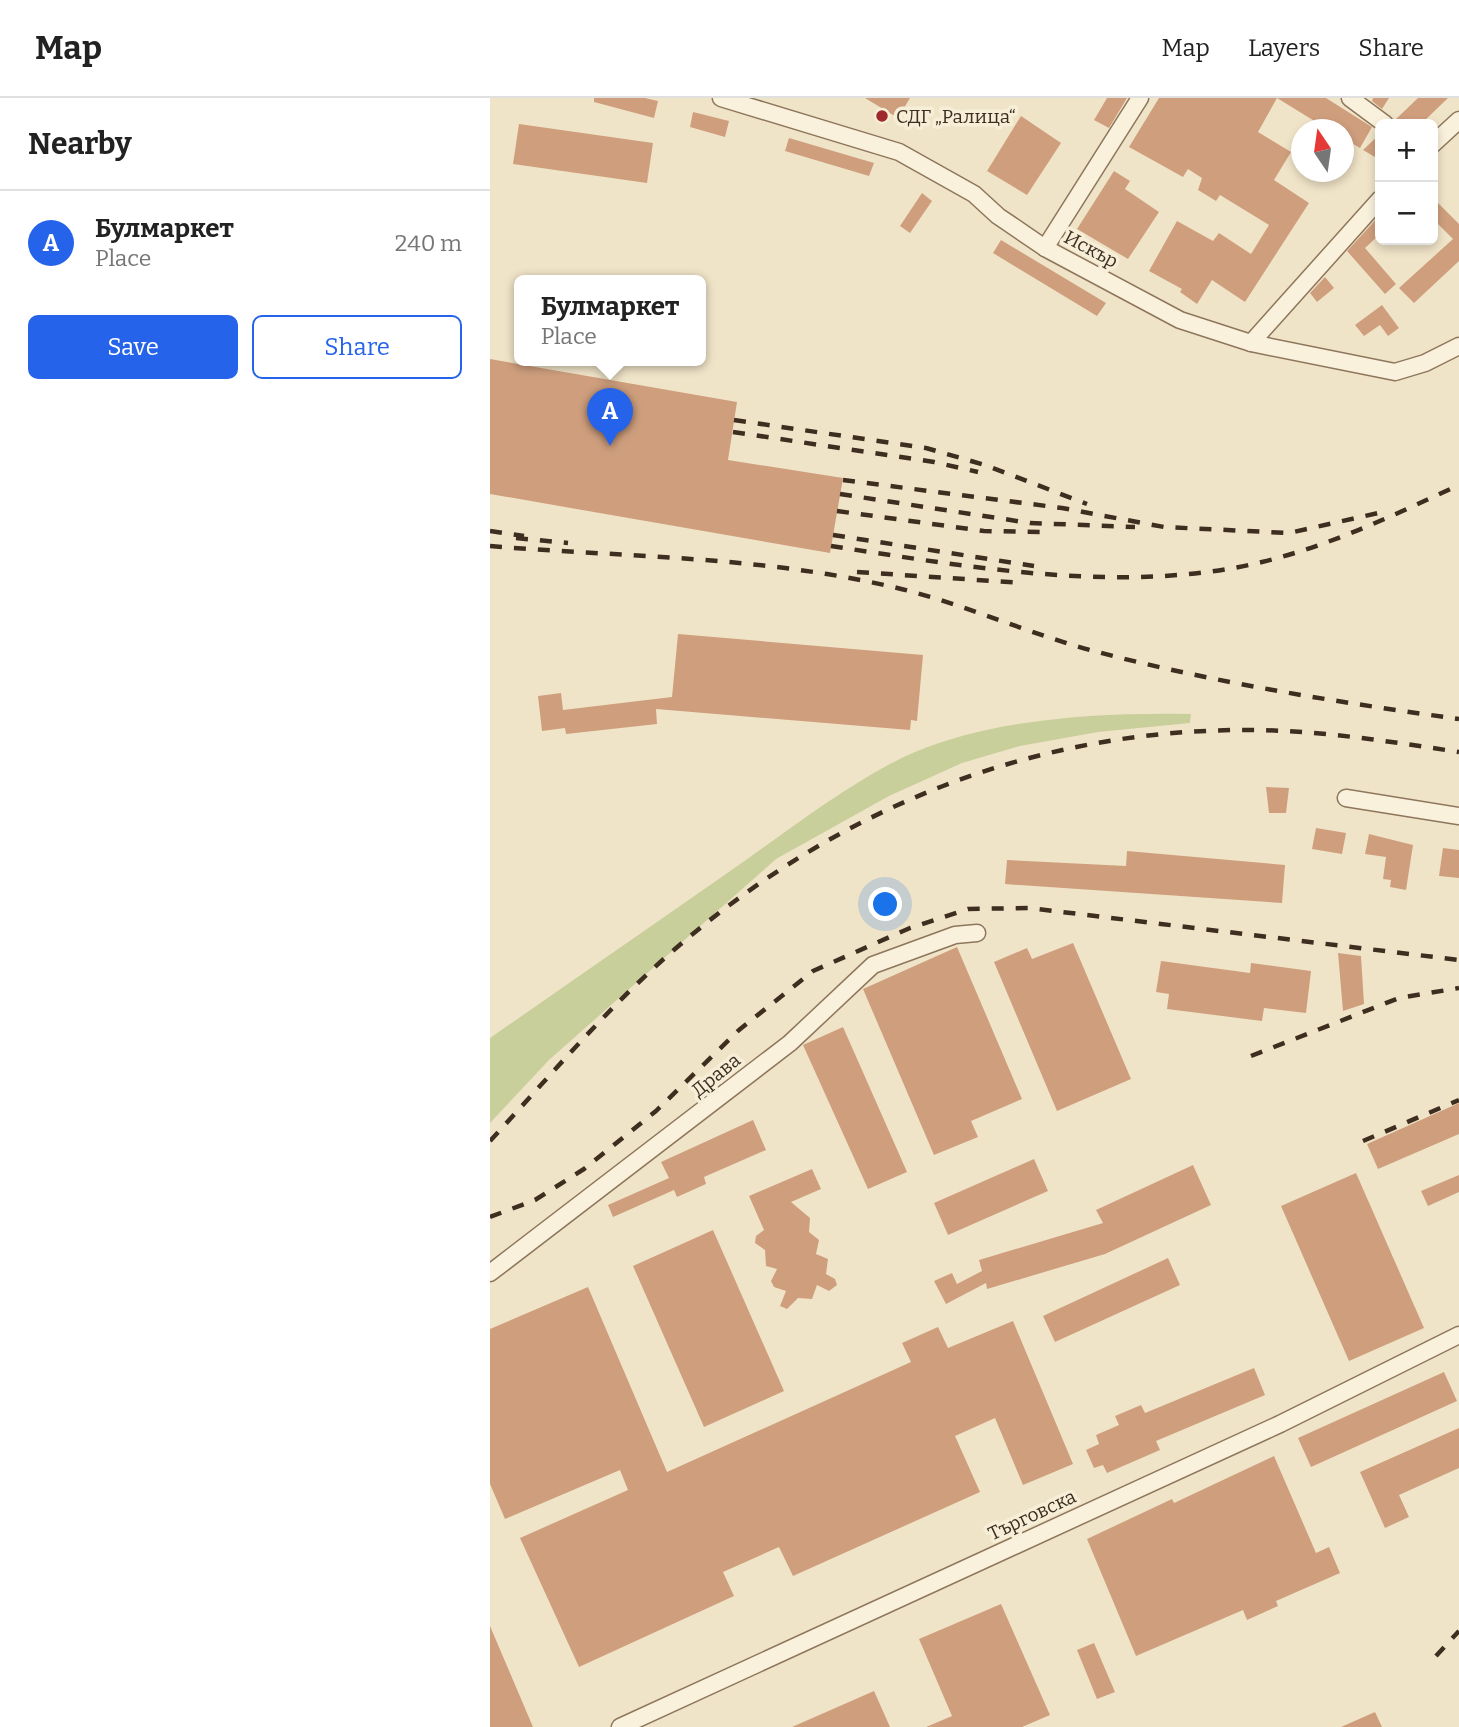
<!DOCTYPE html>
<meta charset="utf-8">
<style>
:root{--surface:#fff;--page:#f2f2f2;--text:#222;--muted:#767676;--line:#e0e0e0;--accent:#2563eb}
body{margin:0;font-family:Bitter,serif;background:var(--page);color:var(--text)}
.controls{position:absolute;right:21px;top:21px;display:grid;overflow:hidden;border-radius:10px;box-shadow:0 4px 10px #0003}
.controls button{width:63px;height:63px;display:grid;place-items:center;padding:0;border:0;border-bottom:2px solid var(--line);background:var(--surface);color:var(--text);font:35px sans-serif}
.compass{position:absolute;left:801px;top:21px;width:63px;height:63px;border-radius:50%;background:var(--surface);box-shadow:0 4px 10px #0003;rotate:347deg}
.you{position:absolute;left:396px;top:807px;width:24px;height:24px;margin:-18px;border:5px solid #fff;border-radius:50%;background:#1a73e8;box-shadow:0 0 0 10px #1a73e833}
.badge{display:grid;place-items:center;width:46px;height:46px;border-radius:50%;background:var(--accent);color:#fff;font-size:23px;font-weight:700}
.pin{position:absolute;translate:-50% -58px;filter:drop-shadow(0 2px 4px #0008)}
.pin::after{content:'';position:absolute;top:37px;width:24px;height:21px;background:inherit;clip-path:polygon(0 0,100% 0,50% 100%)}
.popup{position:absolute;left:24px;top:177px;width:192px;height:91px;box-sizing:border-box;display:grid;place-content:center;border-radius:10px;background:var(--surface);filter:drop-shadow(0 2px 5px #0005);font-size:23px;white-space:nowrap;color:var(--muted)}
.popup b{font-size:26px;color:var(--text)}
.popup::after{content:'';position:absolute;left:50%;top:100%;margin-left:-14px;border:14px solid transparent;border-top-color:var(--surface)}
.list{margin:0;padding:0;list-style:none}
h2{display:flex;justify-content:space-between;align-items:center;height:91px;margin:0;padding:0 28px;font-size:30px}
h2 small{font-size:23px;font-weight:400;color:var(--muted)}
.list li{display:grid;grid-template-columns:46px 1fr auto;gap:21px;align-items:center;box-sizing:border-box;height:105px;padding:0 28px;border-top:2px solid var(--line)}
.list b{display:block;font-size:26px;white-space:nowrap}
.list p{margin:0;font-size:23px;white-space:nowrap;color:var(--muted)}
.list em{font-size:23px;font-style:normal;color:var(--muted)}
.actions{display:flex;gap:14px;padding:21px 28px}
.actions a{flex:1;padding:16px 0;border:2px solid var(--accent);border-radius:10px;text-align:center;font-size:24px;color:var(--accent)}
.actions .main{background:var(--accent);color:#fff}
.map{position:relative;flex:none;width:969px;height:1629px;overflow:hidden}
header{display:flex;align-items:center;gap:42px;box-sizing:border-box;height:98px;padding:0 35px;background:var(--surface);border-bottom:2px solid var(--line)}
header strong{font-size:33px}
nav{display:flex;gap:38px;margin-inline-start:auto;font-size:24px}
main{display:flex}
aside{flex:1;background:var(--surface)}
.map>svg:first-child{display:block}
.green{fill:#c9cf9b}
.building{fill:#cf9f7d}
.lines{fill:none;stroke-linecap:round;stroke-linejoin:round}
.minor-casing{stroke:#8d765c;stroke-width:19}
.minor{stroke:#faf1dc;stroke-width:16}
.rail{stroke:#3d2e20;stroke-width:4.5;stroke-dasharray:12 12;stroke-linecap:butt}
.poi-dot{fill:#9e2a2b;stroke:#f7eed8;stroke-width:2.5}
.labels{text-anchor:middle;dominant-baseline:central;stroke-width:7;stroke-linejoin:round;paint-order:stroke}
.poi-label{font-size:19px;fill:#3d2e20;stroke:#f7eed8;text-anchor:start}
.street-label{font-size:19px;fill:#3d2e20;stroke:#f7eed8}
</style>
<header>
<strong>Map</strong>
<nav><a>Map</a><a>Layers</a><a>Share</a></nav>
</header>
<main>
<aside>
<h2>Nearby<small></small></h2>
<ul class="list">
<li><span class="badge">A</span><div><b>Булмаркет</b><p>Place</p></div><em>240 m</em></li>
</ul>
<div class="actions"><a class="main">Save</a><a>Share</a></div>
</aside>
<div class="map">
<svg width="969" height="1629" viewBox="0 0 969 1629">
<rect width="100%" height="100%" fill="#f0e4c8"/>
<path class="green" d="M 701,616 L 700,625 L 608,634 L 530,648 L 472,665 L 399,698 L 286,761 L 59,962 L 0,1025 L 0,940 C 85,881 171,821 256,762 C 305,727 371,677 425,654 C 506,620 614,614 701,616 Z"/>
<g class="building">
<path d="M 104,0 L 155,0 L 168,3 L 164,20 L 104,4 Z"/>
<path d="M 375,0 L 420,0 L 408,20 Z"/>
<path d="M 617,0 L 637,0 L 619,30 L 604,22 Z"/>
<path d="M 669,0 L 836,0 L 882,29 L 870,50 L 853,40 L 853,32 L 839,32 L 787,0 L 768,34 L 801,54 L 784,82 L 819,105 L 755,204 L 722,182 L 707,206 L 690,194 L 692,191 L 659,173 L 687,123 L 723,143 L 729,135 L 761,156 L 779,127 L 730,97 L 726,103 L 708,92 L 712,80 L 698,71 L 693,79 L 639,49 Z"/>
<path d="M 883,0 L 899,0 L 892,11 L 882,3 Z"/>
<path d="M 928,0 L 958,0 L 931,26 L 905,26 L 905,22 Z"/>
<path d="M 203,14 L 239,23 L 235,39 L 200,29 Z"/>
<path d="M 531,18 L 571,45 L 537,97 L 497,73 Z"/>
<path d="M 29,26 L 163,45 L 157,85 L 23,66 Z"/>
<path d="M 890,36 L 890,62 L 873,52 Z"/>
<path d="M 299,40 L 384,65 L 379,78 L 295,53 Z"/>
<path d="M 624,73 L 640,83 L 635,91 L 669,114 L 638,161 L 587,131 Z"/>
<path d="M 432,95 L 442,103 L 420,135 L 410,128 Z"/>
<path d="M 943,100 L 969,126 L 969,163 L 924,205 L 909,190 L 963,141 L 943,121 Z"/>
<path d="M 890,117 L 890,136 L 875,150 L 906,186 L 895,196 L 857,153 Z"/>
<path d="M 511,142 L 616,205 L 607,218 L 503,155 Z"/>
<path d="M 835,179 L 844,190 L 827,204 L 820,195 Z"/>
<path d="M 892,207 L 909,230 L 898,238 L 890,227 L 874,238 L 865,227 Z"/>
<path d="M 0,261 L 247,304 L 238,362 L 353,380 L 340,455 L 0,396 Z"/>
<path d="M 188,536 L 433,557 L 427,623 L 421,622 L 420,632 L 166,611 L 167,626 L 76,636 L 75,630 L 52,633 L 48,598 L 71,595 L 73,612 L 182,599 Z"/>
<path d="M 776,689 L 799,690 L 796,715 L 779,715 Z"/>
<path d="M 826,730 L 856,735 L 852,756 L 822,751 Z"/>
<path d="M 879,736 L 923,747 L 916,792 L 900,789 L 901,782 L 893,781 L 896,759 L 875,756 Z"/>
<path d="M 953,750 L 969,752 L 969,780 L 949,778 Z"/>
<path d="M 637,753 L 795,767 L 792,805 L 515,786 L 517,762 L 636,768 Z"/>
<path d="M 583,845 L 641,981 L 567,1013 L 504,864 L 537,850 L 542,861 Z"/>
<path d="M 467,849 L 532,1001 L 481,1023 L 488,1039 L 444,1057 L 373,891 Z"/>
<path d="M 848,855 L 871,858 L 874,906 L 853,913 Z"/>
<path d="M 671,863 L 760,875 L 761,865 L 821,873 L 816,915 L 774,910 L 772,923 L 677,911 L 679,896 L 666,894 Z"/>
<path d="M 353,929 L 417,1074 L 378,1091 L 313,947 Z"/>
<path d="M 969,1005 L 969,1036 L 888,1071 L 877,1046 Z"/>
<path d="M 263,1022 L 276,1052 L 214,1079 L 216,1086 L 187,1099 L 184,1092 L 123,1119 L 118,1107 L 179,1080 L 171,1064 Z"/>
<path d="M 544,1061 L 558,1093 L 458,1137 L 444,1105 Z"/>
<path d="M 703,1067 L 721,1107 L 615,1156 L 497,1191 L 496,1185 L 456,1206 L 444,1183 L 462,1175 L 467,1186 L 492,1173 L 489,1162 L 613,1125 L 606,1112 Z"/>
<path d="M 322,1071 L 331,1091 L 301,1104 L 320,1120 L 319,1134 L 329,1142 L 326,1156 L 338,1161 L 336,1176 L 345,1181 L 347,1187 L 339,1193 L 327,1187 L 322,1201 L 308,1200 L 297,1211 L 290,1208 L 296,1193 L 284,1189 L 281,1183 L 287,1171 L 276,1168 L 275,1152 L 265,1145 L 266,1138 L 274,1132 L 259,1098 Z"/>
<path d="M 866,1075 L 934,1230 L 859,1263 L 791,1108 Z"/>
<path d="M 969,1077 L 969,1094 L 938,1108 L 931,1093 Z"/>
<path d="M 223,1132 L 294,1293 L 214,1329 L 143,1168 Z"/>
<path d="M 678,1160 L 690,1187 L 565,1244 L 553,1218 Z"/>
<path d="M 98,1189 L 177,1374 L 421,1264 L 412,1245 L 448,1229 L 458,1250 L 523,1223 L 583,1366 L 533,1387 L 505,1320 L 465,1338 L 490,1394 L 303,1478 L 289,1449 L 233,1474 L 244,1498 L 89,1569 L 30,1440 L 138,1392 L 130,1372 L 15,1421 L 0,1386 L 0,1231 Z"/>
<path d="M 764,1270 L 775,1297 L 666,1343 L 670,1352 L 617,1375 L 613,1367 L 604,1370 L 596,1352 L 609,1346 L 606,1337 L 629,1327 L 625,1318 L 651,1307 L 655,1315 Z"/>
<path d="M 954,1274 L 967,1303 L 821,1369 L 808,1340 Z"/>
<path d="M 969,1330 L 969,1370 L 909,1397 L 919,1419 L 895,1430 L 870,1374 Z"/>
<path d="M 784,1358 L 826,1455 L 839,1449 L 850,1475 L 786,1503 L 788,1508 L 757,1522 L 753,1512 L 646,1558 L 597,1441 L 682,1401 L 684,1405 Z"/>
<path d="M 511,1506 L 560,1617 L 532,1629 L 436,1629 L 462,1618 L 429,1541 Z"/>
<path d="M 0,1528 L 43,1629 L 0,1629 Z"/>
<path d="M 604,1545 L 625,1594 L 607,1601 L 587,1552 Z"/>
<path d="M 384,1593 L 400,1629 L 302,1629 Z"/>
<path d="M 885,1614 L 892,1629 L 851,1629 Z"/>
</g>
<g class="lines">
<defs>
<g id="minor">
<path d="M 231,0 L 409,54 L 484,96 L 508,118 L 555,150 L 690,222 L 761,245 L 905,274 L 935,265 L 969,248"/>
<path d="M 860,0 L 895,26"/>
<path d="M 943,46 L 969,22"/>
<path d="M 555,150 L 650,0"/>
<path d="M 761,245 L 890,101"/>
<path d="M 856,700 L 969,718"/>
<path d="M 0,1175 L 300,945 L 383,867 L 465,837 L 487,835"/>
<path d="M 130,1629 L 790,1326 L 969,1237"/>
</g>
</defs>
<use href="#minor" class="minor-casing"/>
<use href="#minor" class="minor"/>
<g class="rail">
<path d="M 244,322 L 436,350 L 495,367 L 597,406"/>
<path d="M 243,334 L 444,364 L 488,374"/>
<path d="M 353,382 L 572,410 L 674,429 L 799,435 L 893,414"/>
<path d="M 350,396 L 540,425 L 645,429"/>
<path d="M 347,413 L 494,433 L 552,434"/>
<path d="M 0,433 L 34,438"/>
<path d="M 343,437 L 544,468"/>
<path d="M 26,440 L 78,445"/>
<path d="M 0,448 C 131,459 265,458 394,487 C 465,502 531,533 600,552 C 720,584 846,604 969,621"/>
<path d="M 341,448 C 479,469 635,497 772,464 C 842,447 904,417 969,387"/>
<path d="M 367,474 L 534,485"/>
<path d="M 761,958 L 909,900 L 969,890"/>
<path d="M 0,1043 C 60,978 118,909 185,851 C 344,713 536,634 748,632 C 822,631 896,643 969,654"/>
<path d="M 873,1043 L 969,1002"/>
<path d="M 0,1119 L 45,1102 L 94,1071 L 166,1013 L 249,932 L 323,873 L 420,830 L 478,811 L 539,810 L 969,862"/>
<path d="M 946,1558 L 969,1533"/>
</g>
</g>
<circle class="poi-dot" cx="392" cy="18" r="7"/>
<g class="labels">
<g class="poi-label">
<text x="406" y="18">СДГ „Ралица“</text>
</g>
<g class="street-label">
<text transform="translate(601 151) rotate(28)">Искър</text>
<text transform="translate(226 977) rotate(-39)">Драва</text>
<text transform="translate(542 1417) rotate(-25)">Търговска</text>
</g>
</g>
</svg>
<div class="controls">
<button>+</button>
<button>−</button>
</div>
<svg class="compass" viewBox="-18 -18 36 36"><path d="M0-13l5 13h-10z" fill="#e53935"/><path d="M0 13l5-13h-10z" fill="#767676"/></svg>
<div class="you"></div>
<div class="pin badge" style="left:120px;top:348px">A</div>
<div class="popup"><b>Булмаркет</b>Place</div>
</div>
</main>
